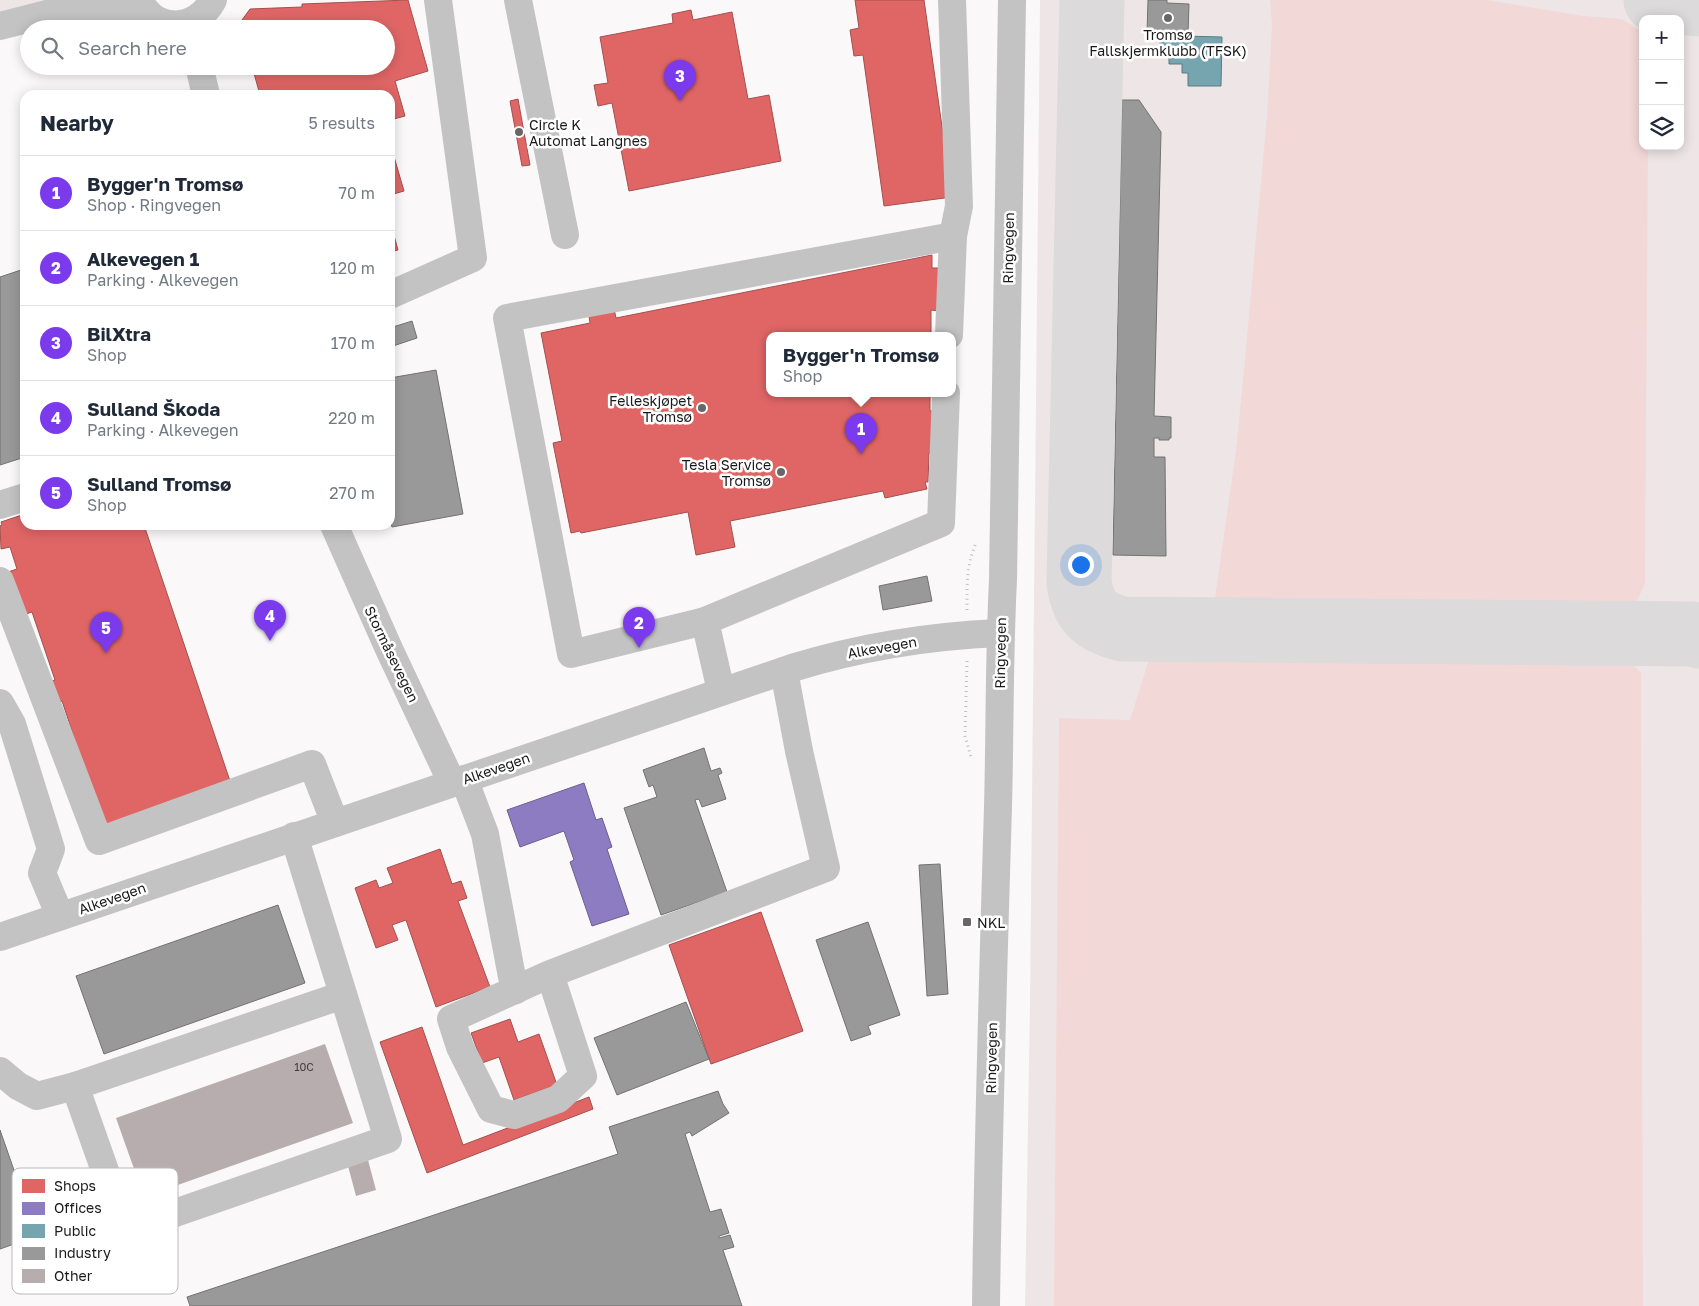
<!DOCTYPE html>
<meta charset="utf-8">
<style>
:root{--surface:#fff;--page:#f2f2f3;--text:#1f2937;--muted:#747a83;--line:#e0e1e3;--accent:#7c3aed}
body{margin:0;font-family:"Golos Text",sans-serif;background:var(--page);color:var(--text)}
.controls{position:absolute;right:15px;top:15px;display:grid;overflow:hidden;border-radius:10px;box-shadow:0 2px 12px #0003}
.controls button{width:45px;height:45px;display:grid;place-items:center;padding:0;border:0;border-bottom:1px solid var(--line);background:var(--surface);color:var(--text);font:25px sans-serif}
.you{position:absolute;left:1080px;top:564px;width:18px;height:18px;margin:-12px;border:4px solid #fff;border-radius:50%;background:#1a73e8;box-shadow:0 0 0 8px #1a73e833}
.badge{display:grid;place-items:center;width:32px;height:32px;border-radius:50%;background:var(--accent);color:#fff;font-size:16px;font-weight:700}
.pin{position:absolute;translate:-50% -41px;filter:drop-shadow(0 1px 2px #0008)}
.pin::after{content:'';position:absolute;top:26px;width:18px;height:15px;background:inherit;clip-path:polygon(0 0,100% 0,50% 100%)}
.popup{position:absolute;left:766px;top:332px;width:190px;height:65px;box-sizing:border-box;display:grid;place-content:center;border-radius:10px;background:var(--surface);filter:drop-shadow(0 1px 4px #0005);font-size:16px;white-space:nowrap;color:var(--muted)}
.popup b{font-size:19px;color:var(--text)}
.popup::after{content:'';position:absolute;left:50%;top:100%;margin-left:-10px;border:10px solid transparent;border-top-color:var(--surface)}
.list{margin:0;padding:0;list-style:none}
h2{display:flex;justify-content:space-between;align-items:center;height:65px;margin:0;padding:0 20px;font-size:21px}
h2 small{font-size:16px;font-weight:400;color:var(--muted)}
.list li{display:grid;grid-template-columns:32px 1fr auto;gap:15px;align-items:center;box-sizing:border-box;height:75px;padding:0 20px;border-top:1px solid var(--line)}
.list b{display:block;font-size:19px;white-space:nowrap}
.list p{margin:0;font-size:16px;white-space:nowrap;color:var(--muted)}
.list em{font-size:16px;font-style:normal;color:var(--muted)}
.icon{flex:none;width:28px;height:28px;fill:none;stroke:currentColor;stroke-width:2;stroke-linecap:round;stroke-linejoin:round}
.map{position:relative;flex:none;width:1699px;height:1306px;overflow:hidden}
.search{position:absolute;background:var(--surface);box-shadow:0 2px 12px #0003;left:20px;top:20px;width:375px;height:55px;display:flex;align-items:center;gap:12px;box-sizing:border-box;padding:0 18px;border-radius:28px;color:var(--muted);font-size:19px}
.panel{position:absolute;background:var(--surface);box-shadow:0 2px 12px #0003;left:20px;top:90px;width:375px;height:440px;border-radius:15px}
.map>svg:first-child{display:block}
.built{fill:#eee6e6;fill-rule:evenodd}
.green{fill:#f3d8d8}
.shops{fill:#e06666;stroke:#a54f4f}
.offices{fill:#8e7cc3;stroke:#6b5e90}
.public{fill:#76a5af;stroke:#5a7b82}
.industry{fill:#999;stroke:#737373}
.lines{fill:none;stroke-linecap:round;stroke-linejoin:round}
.taxiway{stroke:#dcdada;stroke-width:65}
.building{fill:#b8adae}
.path{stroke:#c1c0c1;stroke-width:3;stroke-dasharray:1 4;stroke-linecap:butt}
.minor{stroke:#c4c3c3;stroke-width:28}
.poi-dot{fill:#686767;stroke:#fff;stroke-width:2}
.labels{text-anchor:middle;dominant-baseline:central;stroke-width:5;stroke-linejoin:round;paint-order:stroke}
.number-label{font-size:11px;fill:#423e3e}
.poi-label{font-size:14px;fill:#1a1919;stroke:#fff;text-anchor:start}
.street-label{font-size:14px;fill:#1a1919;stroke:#fff}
.key{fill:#fff;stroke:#bababa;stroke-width:1}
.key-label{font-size:14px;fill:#1a1919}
</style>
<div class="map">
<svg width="1699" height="1306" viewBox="0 0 1699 1306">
<rect width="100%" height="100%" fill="#faf8f8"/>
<g class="built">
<path d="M 0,0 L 53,0 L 0,16 Z"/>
<path d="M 1040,0 L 1699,0 L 1699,1306 L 1025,1306 L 1030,1001 ZM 1643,19 L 1680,19 L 1680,146 L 1643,146 Z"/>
</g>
<g class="green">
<path d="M 1270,0 L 1487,0 L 1583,16 L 1622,19 L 1639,30 L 1643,37 L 1643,146 L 1648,146 L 1645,584 L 1635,605 L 1613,616 L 1213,612 L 1236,451 L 1243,381 L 1267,116 L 1272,25 Z"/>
<path d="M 1151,653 L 1624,656 L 1641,673 L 1643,1306 L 1054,1306 L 1059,718 L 1130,720 Z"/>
</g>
<g class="shops">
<path d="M 408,0 L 428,71 L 395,81 L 405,116 L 390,120 L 390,95 L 260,95 L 252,66 L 386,66 L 386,29 L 241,29 L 239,24 L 250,9 L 302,7 L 302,4 Z"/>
<path d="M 855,0 L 924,0 L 952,197 L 884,206 L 863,55 L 854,56 L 850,30 L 859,28 Z"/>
<path d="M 691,10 L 693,20 L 732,12 L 748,99 L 769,95 L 781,161 L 629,191 L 612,103 L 598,106 L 594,85 L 608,83 L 600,37 L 673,23 L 672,14 Z"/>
<path d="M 518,99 L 530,165 L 522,166 L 510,101 Z"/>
<path d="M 390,143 L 404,191 L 390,195 Z"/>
<path d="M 390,221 L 398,250 L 390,252 Z"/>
<path d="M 932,255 L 932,268 L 939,268 L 939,311 L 931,310 L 931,335 L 770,335 L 770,393 L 930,393 L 930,411 L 937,411 L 937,453 L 929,453 L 928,482 L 925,482 L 927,489 L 885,498 L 883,491 L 730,521 L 735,547 L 696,555 L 688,512 L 581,533 L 580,531 L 571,533 L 553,443 L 562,441 L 541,333 L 590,323 L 588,309 L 613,304 L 616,318 Z"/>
<path d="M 25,514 L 25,525 L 144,525 L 231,784 L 104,827 L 62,701 L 54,704 L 47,683 L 55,680 L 32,612 L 20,616 L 5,573 L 17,569 L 10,547 L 1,549 L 0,526 L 2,525 L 1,522 Z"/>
<path d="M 440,849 L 452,884 L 461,881 L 467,898 L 458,901 L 490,987 L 436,1007 L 406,920 L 392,925 L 398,940 L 376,948 L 355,888 L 376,880 L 379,888 L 393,883 L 387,868 Z"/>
<path d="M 761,912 L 803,1031 L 711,1064 L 669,945 Z"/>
<path d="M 510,1019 L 518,1042 L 539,1034 L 557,1085 L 514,1100 L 499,1057 L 482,1063 L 471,1033 Z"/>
<path d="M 422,1027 L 463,1145 L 589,1097 L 593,1109 L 427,1173 L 380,1042 Z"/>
</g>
<path class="offices" d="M 584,783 L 596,820 L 602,818 L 612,847 L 607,849 L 629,914 L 592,926 L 570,862 L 574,860 L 564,831 L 520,847 L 507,810 Z"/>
<path class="public" d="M 1183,36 L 1222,37 L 1221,86 L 1188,86 L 1188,73 L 1182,73 L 1182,64 L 1169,64 L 1169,46 L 1160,46 L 1160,37 L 1183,38 Z"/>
<g class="industry">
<path d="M 1148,0 L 1167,0 L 1167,3 L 1189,4 L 1188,34 L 1147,33 Z"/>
<path d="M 1122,100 L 1139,100 L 1161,132 L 1154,416 L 1171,417 L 1171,438 L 1169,438 L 1169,440 L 1159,440 L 1159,438 L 1154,438 L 1154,457 L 1165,457 L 1166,556 L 1113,555 Z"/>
<path d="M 21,270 L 25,282 L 25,457 L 0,465 L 0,277 Z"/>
<path d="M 412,321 L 417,338 L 390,347 L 390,328 Z"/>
<path d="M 436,370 L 463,514 L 392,527 L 390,519 L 390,378 Z"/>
<path d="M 927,576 L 932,601 L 883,610 L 879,586 Z"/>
<path d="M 704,748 L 711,771 L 720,768 L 722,773 L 718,775 L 726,799 L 702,807 L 699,799 L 695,800 L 727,892 L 661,915 L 624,808 L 657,797 L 653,785 L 649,787 L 643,770 Z"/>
<path d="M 940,864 L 948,994 L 927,996 L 919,865 Z"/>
<path d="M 278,905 L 305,983 L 104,1054 L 76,976 Z"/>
<path d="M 868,922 L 900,1015 L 868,1026 L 871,1034 L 851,1041 L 816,940 Z"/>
<path d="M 686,1002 L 709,1059 L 617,1095 L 594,1038 Z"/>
<path d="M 718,1091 L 723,1104 L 729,1113 L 692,1136 L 690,1132 L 685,1134 L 710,1212 L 721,1209 L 729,1233 L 719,1236 L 719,1238 L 730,1235 L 734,1247 L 723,1250 L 742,1306 L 190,1306 L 187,1297 L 618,1154 L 609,1127 Z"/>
<path d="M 0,1130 L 37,1236 L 0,1249 Z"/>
</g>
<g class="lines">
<g class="taxiway">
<path d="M 1092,0 L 1079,582 C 1083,611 1094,622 1123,629 L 1692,634 L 1699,636"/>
<path d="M 1656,0 L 1699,4"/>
</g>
</g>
<g class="building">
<path d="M 325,1044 L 353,1123 L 144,1197 L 116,1118 Z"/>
<path d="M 368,1160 L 376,1190 L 356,1196 L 348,1166 Z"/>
</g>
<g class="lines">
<g class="path">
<path d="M 967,610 C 967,585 966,567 976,543"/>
<path d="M 967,661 L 965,736 L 971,757"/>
</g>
<g class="minor">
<path d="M 139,0 C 155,33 196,32 213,0"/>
<path d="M 518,0 L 565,235"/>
<path d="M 78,6 L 110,11 L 140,12 L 149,14"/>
<path d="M 0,26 L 78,6 L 88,0"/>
<path d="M 202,66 L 201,74 L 206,95"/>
<path d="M 390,295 L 473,258 L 438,0"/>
<path d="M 949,335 L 953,236 L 959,206 L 952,0"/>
<path d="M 0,505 L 25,497"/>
<path d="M 334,525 L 389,649 L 452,783"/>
<path d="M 0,581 L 99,841 L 312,764 L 335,823"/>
<path d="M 705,621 L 571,654 L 507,318 L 953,236"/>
<path d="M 721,691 L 705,621 L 941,523 L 946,393"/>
<path d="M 0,703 L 12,724 L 51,849 L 42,873 L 60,916"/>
<path d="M 464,779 L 485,834 L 512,977 L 516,990"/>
<path d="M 0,937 L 792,668 C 860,647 929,636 1000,633"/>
<path d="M 550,974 L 583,1076 L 558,1099 L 514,1115 L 491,1109 L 460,1047 L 451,1019 L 550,974 L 826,868 L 799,751 L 784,671"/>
<path d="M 0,1071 L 18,1086 L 37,1096 L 75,1086 L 126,1230 L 388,1139 L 294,836"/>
<path d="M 75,1086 L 343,995"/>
<path d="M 986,1306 C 988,1140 993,973 998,807 C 1000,731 999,656 1003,580 L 1012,0"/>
</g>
</g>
<g class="poi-dot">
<circle cx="1168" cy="18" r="5"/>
<circle cx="519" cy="132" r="5"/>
<circle cx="702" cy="408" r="5"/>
<circle cx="781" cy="472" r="5"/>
<rect x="962" y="917" width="10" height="10" rx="2.5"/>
</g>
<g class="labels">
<g class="number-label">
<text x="304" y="1066">10C</text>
</g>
<g class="poi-label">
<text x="1168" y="34" text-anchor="middle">Tromsø<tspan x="1168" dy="16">Fallskjermklubb (TFSK)</tspan></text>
<text x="529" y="124">Circle K<tspan x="529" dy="16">Automat Langnes</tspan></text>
<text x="692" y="400" text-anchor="end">Felleskjøpet<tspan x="692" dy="16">Tromsø</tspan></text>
<text x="771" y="464" text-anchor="end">Tesla Service<tspan x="771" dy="16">Tromsø</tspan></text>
<text x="977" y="922">NKL</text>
</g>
<g class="street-label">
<text transform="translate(1008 248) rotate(-89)">Ringvegen</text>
<text transform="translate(882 647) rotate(-10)">Alkevegen</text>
<text transform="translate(1000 653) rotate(-89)">Ringvegen</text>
<text transform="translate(392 654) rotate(64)">Stormåsevegen</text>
<text transform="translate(496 768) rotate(-19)">Alkevegen</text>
<text transform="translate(112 898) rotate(-19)">Alkevegen</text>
<text transform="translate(991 1058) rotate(-89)">Ringvegen</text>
</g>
</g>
<rect x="12" y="1168" width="166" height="126" rx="8" class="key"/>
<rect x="22" y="1179" width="23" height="14" fill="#e06666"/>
<rect x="22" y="1202" width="23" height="13" fill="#8e7cc3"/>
<rect x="22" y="1224" width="23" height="14" fill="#76a5af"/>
<rect x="22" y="1247" width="23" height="13" fill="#999"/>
<rect x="22" y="1269" width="23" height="14" fill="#b8adae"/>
<g class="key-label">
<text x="54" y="1191">Shops</text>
<text x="54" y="1213">Offices</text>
<text x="54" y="1236">Public</text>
<text x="54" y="1258">Industry</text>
<text x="54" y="1281">Other</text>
</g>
</svg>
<div class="controls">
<button>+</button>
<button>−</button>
<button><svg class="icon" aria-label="layers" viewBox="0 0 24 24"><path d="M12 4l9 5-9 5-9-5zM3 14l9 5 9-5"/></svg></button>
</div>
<div class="you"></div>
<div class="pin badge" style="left:861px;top:454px">1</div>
<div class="popup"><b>Bygger'n Tromsø</b>Shop</div>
<div class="pin badge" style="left:639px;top:648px">2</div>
<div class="pin badge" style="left:680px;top:101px">3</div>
<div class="pin badge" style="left:270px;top:641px">4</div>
<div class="pin badge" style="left:106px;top:653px">5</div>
<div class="search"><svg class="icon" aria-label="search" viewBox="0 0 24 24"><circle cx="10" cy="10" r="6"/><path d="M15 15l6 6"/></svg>Search here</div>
<section class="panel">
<h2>Nearby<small>5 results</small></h2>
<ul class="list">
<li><span class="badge">1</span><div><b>Bygger'n Tromsø</b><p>Shop · Ringvegen</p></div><em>70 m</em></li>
<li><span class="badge">2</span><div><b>Alkevegen 1</b><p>Parking · Alkevegen</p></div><em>120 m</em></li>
<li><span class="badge">3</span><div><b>BilXtra</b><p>Shop</p></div><em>170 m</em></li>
<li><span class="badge">4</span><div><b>Sulland Škoda</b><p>Parking · Alkevegen</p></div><em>220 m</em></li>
<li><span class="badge">5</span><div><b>Sulland Tromsø</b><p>Shop</p></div><em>270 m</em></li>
</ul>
</section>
</div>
